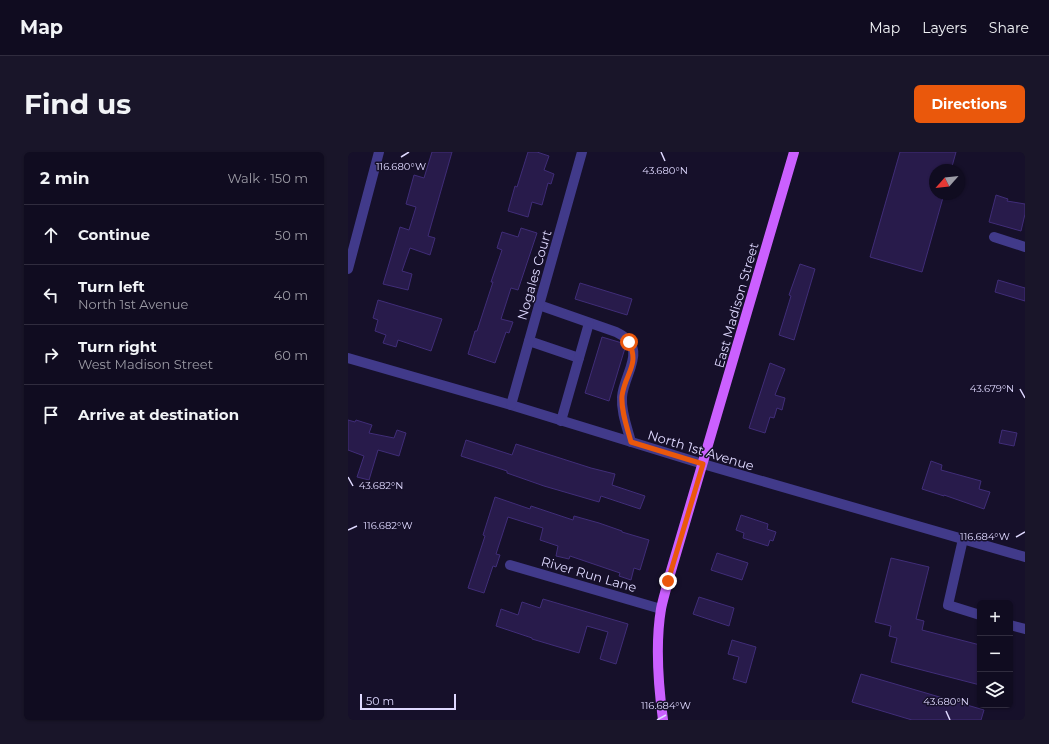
<!DOCTYPE html>
<meta charset="utf-8">
<style>
:root{--surface:#100c20;--page:#191529;--text:#f1f3f6;--muted:#9c9ba5;--line:#302c3e;--accent:#ea580c}
body{margin:0;font-family:Montserrat,sans-serif;background:var(--page);color:var(--text)}
.controls{position:absolute;right:12px;bottom:12px;display:grid;overflow:hidden;border-radius:6px;box-shadow:0 1px 3px #0004}
.controls button{width:36px;height:36px;display:grid;place-items:center;padding:0;border:0;border-bottom:1px solid var(--line);background:var(--surface);color:var(--text);font:20px sans-serif}
.compass{position:absolute;left:581px;top:12px;width:36px;height:36px;border-radius:50%;background:var(--surface);box-shadow:0 1px 3px #0004;rotate:243deg}
.scale{position:absolute;left:12px;bottom:10px;width:96px;box-sizing:border-box;padding-left:4px;border:2px solid #dfd9ff;border-top:0;font-size:11px;line-height:14px;white-space:nowrap;color:#dfd9ff;-webkit-text-stroke:3px #16102a;paint-order:stroke}
.stop{position:absolute;width:12px;height:12px;margin:-9px;border:3px solid #ea580c;border-radius:50%;background:#fff}
.stop.end{background:#ea580c;border-color:#fff;box-shadow:0 1px 4px #0008}
.list{margin:0;padding:0;list-style:none}
h2{display:flex;justify-content:space-between;align-items:center;height:52px;margin:0;padding:0 16px;font-size:17px}
h2 small{font-size:13px;font-weight:400;color:var(--muted)}
.list li{display:grid;grid-template-columns:26px 1fr auto;gap:12px;align-items:center;box-sizing:border-box;height:60px;padding:0 16px;border-top:1px solid var(--line)}
.list b{display:block;font-size:15px;white-space:nowrap}
.list p{margin:0;font-size:13px;white-space:nowrap;color:var(--muted)}
.list em{font-size:13px;font-style:normal;color:var(--muted)}
.icon{flex:none;width:22px;height:22px;fill:none;stroke:currentColor;stroke-width:2;stroke-linecap:round;stroke-linejoin:round}
.map{position:relative;flex:none;width:677px;height:568px;overflow:hidden;border-radius:6px}
header{display:flex;align-items:center;gap:24px;box-sizing:border-box;height:56px;padding:0 20px;background:var(--surface);border-bottom:1px solid var(--line)}
header strong{font-size:19px}
nav{display:flex;gap:22px;margin-inline-start:auto;font-size:14px}
.intro{display:flex;align-items:center;justify-content:space-between;box-sizing:border-box;height:96px;padding:0 24px}
h1{margin:0;font-size:28px}
.button{padding:10px 18px;border-radius:6px;background:var(--accent);color:#fff;font-size:14px;font-weight:700}
main{display:flex;gap:24px;padding:0 24px}
aside{flex:1;background:var(--surface);border-radius:6px;box-shadow:0 1px 3px #0004}
.map>svg:first-child{display:block}
.building{fill:#281b4b;stroke:#402d78}
.lines{fill:none;stroke-linecap:round;stroke-linejoin:round}
.minor{stroke:#413a8a;stroke-width:10}
.major{stroke:#cb60ff;stroke-width:10}
.route{stroke:#ea580c;stroke-width:5}
.ticks{fill:none;stroke:#dfd9ff;stroke-width:1.5}
.labels{text-anchor:middle;dominant-baseline:central;stroke-width:3;stroke-linejoin:round;paint-order:stroke}
.street-label{font-size:13px;fill:#dfd9ff;stroke:#16102a}
.ticks-label{font-size:10px;text-anchor:middle;fill:#dfd9ff;stroke:#16102a;stroke-width:3;stroke-linejoin:round;paint-order:stroke}
</style>
<header>
<strong>Map</strong>
<nav><a>Map</a><a>Layers</a><a>Share</a></nav>
</header>
<div class="intro"><h1>Find us</h1><a class="button">Directions</a></div>
<main>
<aside>
<h2>2 min<small>Walk · 150 m</small></h2>
<ul class="list">
<li><svg class="icon" aria-label="ahead" viewBox="0 0 24 24"><path d="M12 20V5M6 11l6-6 6 6"/></svg><div><b>Continue</b></div><em>50 m</em></li>
<li><svg class="icon" aria-label="left" viewBox="0 0 24 24"><path d="M17 20v-9H6M10 6l-5 5 5 5"/></svg><div><b>Turn left</b><p>North 1st Avenue</p></div><em>40 m</em></li>
<li><svg class="icon" aria-label="right" viewBox="0 0 24 24"><path d="M7 20v-9h11M14 6l5 5-5 5"/></svg><div><b>Turn right</b><p>West Madison Street</p></div><em>60 m</em></li>
<li><svg class="icon" aria-label="arrive" viewBox="0 0 24 24"><path d="M6 21V4h12l-3 4 3 4H6"/></svg><div><b>Arrive at destination</b></div></li>
</ul>
</aside>
<div class="map">
<svg width="677" height="568" viewBox="0 0 677 568">
<rect width="100%" height="100%" fill="#16102a"/>
<g class="building">
<path d="M 84,0 L 104,0 L 80,84 L 87,86 L 82,103 L 62,96 L 54,119 L 64,122 L 60,138 L 35,132 L 52,75 L 61,78 L 68,55 L 58,52 L 66,23 L 76,26 Z"/>
<path d="M 180,0 L 189,0 L 201,4 L 196,18 L 206,22 L 203,32 L 200,31 L 194,53 L 184,50 L 180,65 L 160,59 L 167,34 L 169,35 Z"/>
<path d="M 552,0 L 608,0 L 603,18 L 587,18 L 587,42 L 596,42 L 574,120 L 522,105 Z"/>
<path d="M 648,43 L 660,47 L 659,49 L 677,52 L 677,62 L 673,79 L 641,70 Z"/>
<path d="M 173,76 L 189,81 L 170,138 L 163,136 L 153,167 L 165,170 L 161,181 L 158,180 L 147,211 L 120,202 L 127,179 L 129,179 L 145,130 L 143,130 L 154,98 L 149,96 L 154,80 L 170,85 Z"/>
<path d="M 452,112 L 467,117 L 446,188 L 431,183 L 443,144 L 441,143 Z"/>
<path d="M 650,128 L 677,136 L 677,149 L 647,140 Z"/>
<path d="M 232,131 L 284,147 L 279,163 L 227,147 Z"/>
<path d="M 30,148 L 94,167 L 83,199 L 50,188 L 48,195 L 35,191 L 38,183 L 27,179 L 30,168 L 25,166 Z"/>
<path d="M 254,185 L 274,191 L 277,196 L 261,249 L 237,241 Z"/>
<path d="M 422,211 L 437,217 L 427,243 L 437,246 L 434,258 L 429,256 L 426,266 L 422,265 L 417,281 L 401,276 Z"/>
<path d="M 0,268 L 7,270 L 8,268 L 24,273 L 21,281 L 46,286 L 49,278 L 58,281 L 51,304 L 30,298 L 21,328 L 9,325 L 16,304 L 0,298 Z"/>
<path d="M 654,278 L 669,281 L 666,294 L 651,291 Z"/>
<path d="M 118,288 L 164,303 L 168,292 L 243,316 L 267,322 L 264,333 L 297,344 L 292,357 L 253,344 L 251,350 L 196,334 L 159,321 L 159,319 L 113,304 Z"/>
<path d="M 583,309 L 594,313 L 593,318 L 633,329 L 631,337 L 642,340 L 636,357 L 596,343 L 596,344 L 574,337 Z"/>
<path d="M 147,345 L 182,357 L 183,354 L 225,368 L 226,364 L 251,371 L 274,379 L 274,380 L 301,388 L 292,418 L 286,416 L 283,428 L 271,424 L 272,421 L 222,404 L 221,407 L 208,404 L 210,394 L 192,388 L 195,376 L 160,365 L 148,402 L 152,403 L 148,415 L 145,414 L 136,441 L 120,436 L 137,384 L 135,383 Z"/>
<path d="M 393,363 L 420,372 L 419,377 L 428,380 L 425,389 L 422,388 L 420,394 L 395,386 L 396,381 L 388,378 Z"/>
<path d="M 369,401 L 400,411 L 394,428 L 363,418 Z"/>
<path d="M 543,406 L 581,415 L 568,467 L 576,469 L 574,478 L 632,493 L 632,533 L 543,510 L 549,486 L 541,484 L 543,474 L 527,470 Z"/>
<path d="M 351,445 L 386,456 L 381,474 L 345,462 Z"/>
<path d="M 195,447 L 280,472 L 268,512 L 252,507 L 260,480 L 239,474 L 231,501 L 184,487 L 184,486 L 148,474 L 153,457 L 170,463 L 174,450 L 192,456 Z"/>
<path d="M 384,488 L 408,495 L 398,531 L 385,527 L 391,505 L 380,502 Z"/>
<path d="M 513,522 L 636,558 L 633,568 L 564,568 L 504,550 Z"/>
</g>
<g class="lines">
<g class="minor">
<path d="M 646,85 L 677,95"/>
<path d="M 0,117 L 31,0"/>
<path d="M 191,153 L 268,180 C 302,196 276,220 274,245 C 273,260 279,275 283,290"/>
<path d="M 181,189 L 231,206"/>
<path d="M 0,206 L 163,253 L 355,312 L 677,405"/>
<path d="M 163,253 L 234,0"/>
<path d="M 213,269 L 241,171"/>
<path d="M 615,387 L 600,453 L 632,463"/>
<path d="M 162,413 L 313,457"/>
<path d="M 662,473 L 677,477"/>
</g>
<path class="major" d="M 315,568 C 310,531 307,493 313,457 C 315,447 318,438 320,429 L 446,0"/>
</g>
<g class="lines">
<path class="route" d="M 281,190 C 292,214 277,221 274,244 C 273,259 279,275 283,290 L 355,312 L 320,429"/>
</g>
<path class="ticks" d="M 313,0 L 317,9M 53,5 L 61,0M 672,237 L 677,246M 0,325 L 5,334M 0,378 L 9,374M 668,385 L 677,380M 598,559 L 602,568M 309,568 L 318,563"/>
<g class="labels">
<g class="street-label">
<text transform="translate(186 123) rotate(-74)">Nogales Court</text>
<text transform="translate(388 153) rotate(-74)">East Madison Street</text>
<text transform="translate(353 298) rotate(17)">North 1st Avenue</text>
<text transform="translate(241 422) rotate(16)">River Run Lane</text>
</g>
</g>
<g class="ticks-label">
<text x="53" y="18">116.680°W</text>
<text x="317" y="22">43.680°N</text>
<text x="644" y="240">43.679°N</text>
<text x="33" y="337">43.682°N</text>
<text x="40" y="377">116.682°W</text>
<text x="637" y="388">116.684°W</text>
<text x="598" y="553">43.680°N</text>
<text x="318" y="557">116.684°W</text>
</g>
</svg>
<div class="controls">
<button>+</button>
<button>−</button>
<button><svg class="icon" aria-label="layers" viewBox="0 0 24 24"><path d="M12 4l9 5-9 5-9-5zM3 14l9 5 9-5"/></svg></button>
</div>
<svg class="compass" viewBox="-18 -18 36 36"><path d="M0-13l5 13h-10z" fill="#e53935"/><path d="M0 13l5-13h-10z" fill="#9c9ba5"/></svg>
<div class="scale">50 m</div>
<div class="stop" style="left:281px;top:190px"></div>
<div class="stop end" style="left:320px;top:429px"></div>
</div>
</main>
